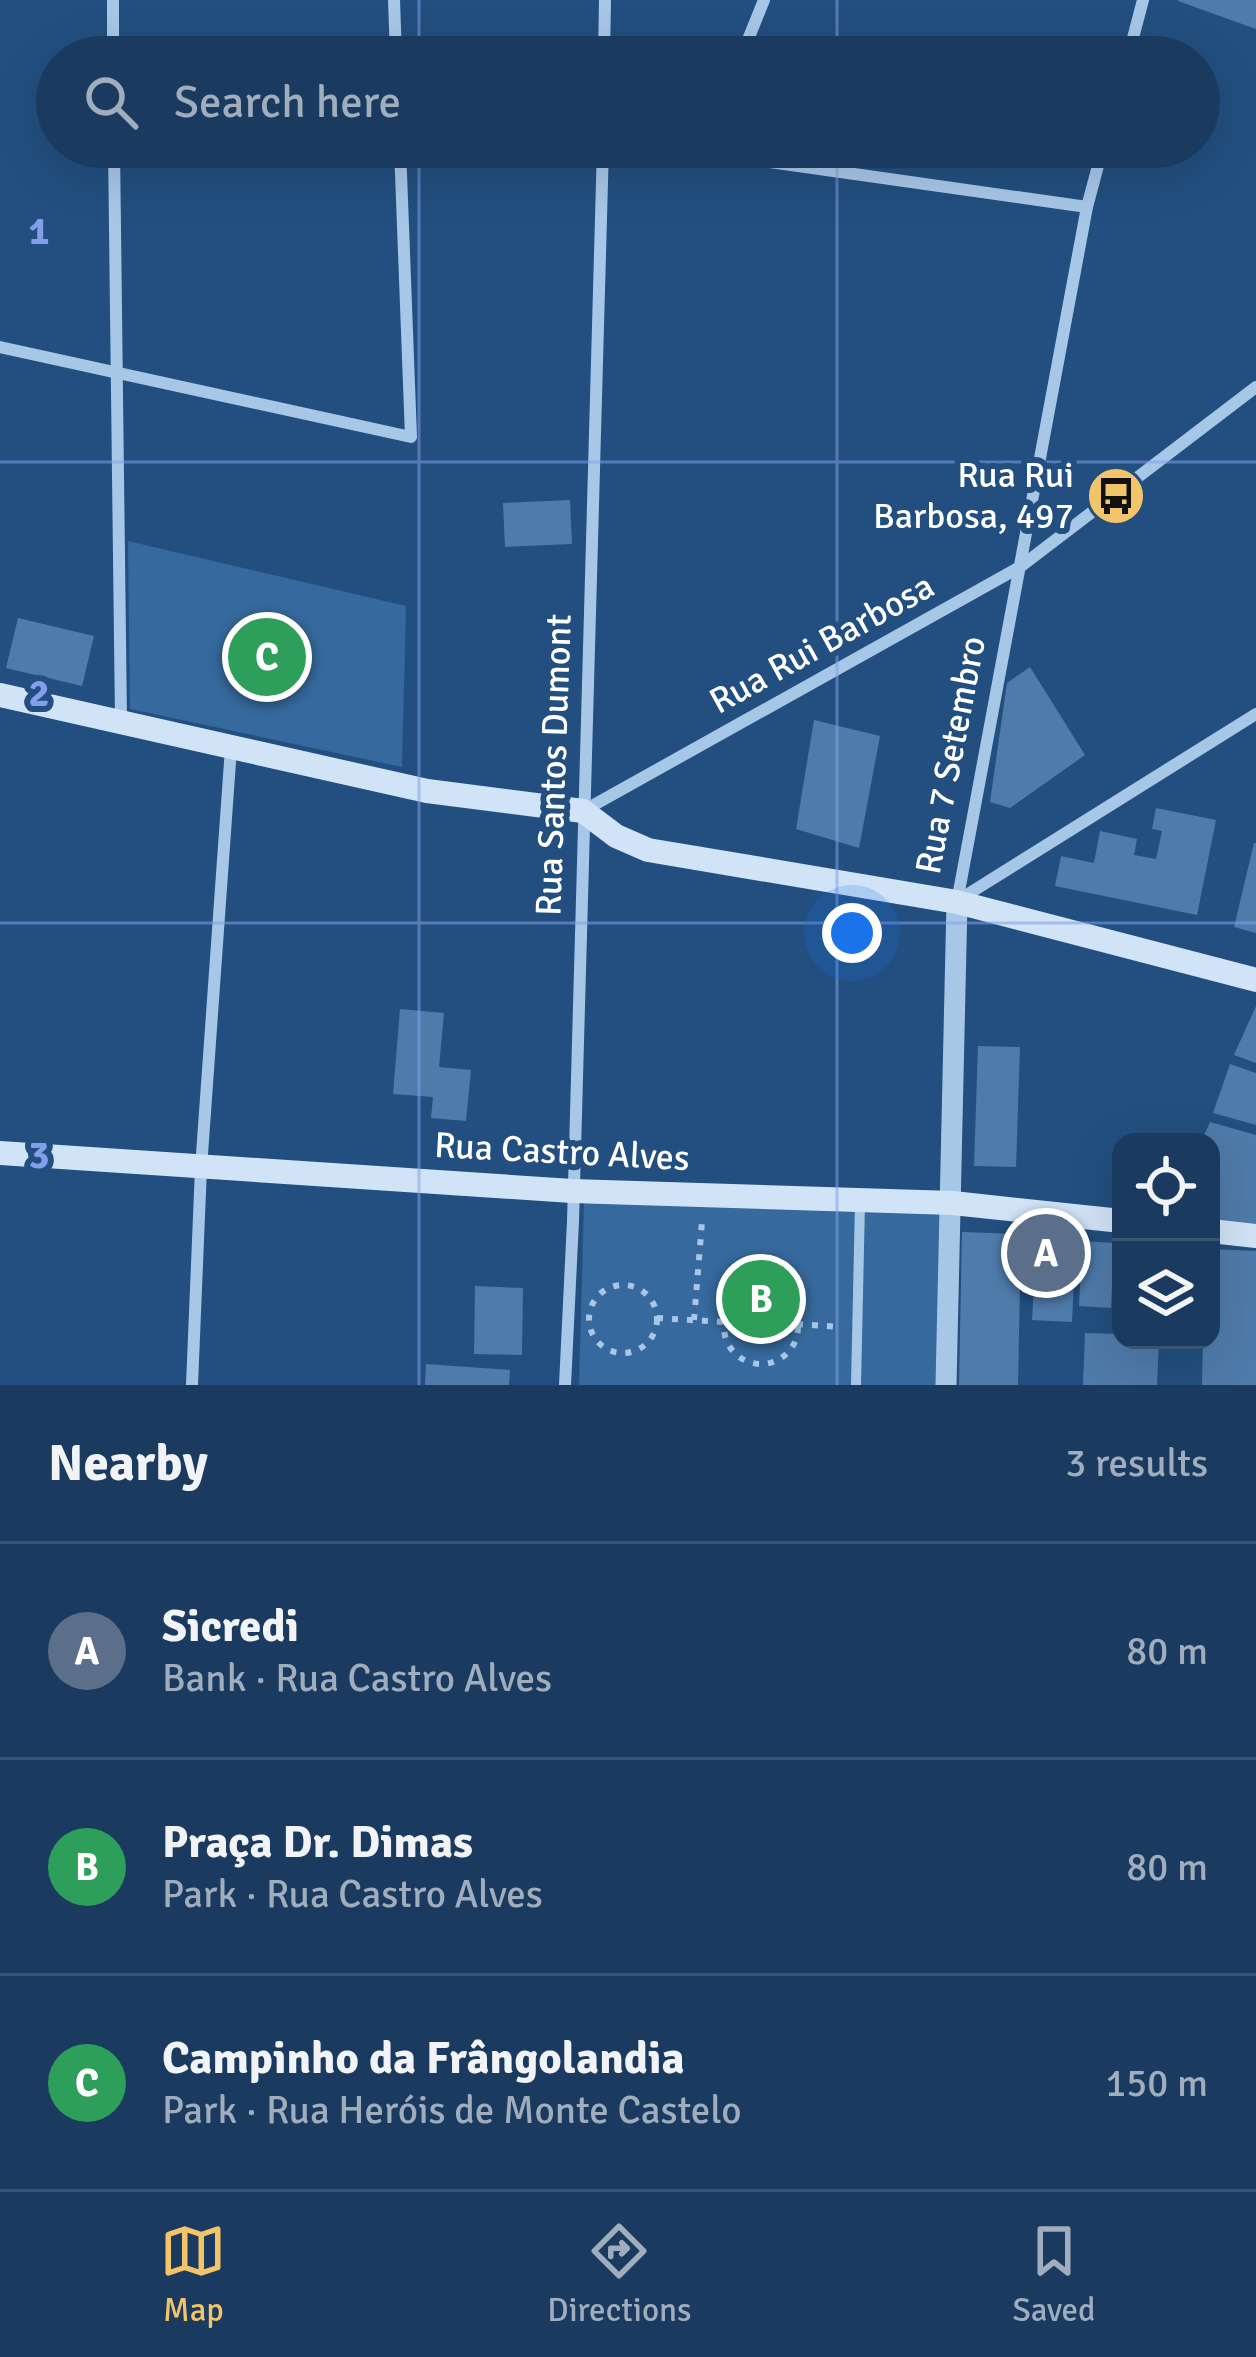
<!DOCTYPE html>
<meta charset="utf-8">
<style>
:root{--surface:#1a3b5f;--page:#274668;--text:#f1f3f6;--muted:#9fadbd;--line:#385574;--accent:#f2c56a}
body{margin:0;font-family:Signika,sans-serif;background:var(--page);color:var(--text)}
.controls{position:absolute;right:36px;bottom:36px;display:grid;overflow:hidden;border-radius:24px;box-shadow:0 12px 48px #0002}
.controls button{width:108px;height:108px;display:grid;place-items:center;padding:0;border:0;border-bottom:3px solid var(--line);background:var(--surface);color:var(--text);font:60px sans-serif}
.you{position:absolute;left:852px;top:933px;width:42px;height:42px;margin:-30px;border:9px solid #fff;border-radius:50%;background:#1a73e8;box-shadow:0 0 0 18px #1a73e833}
.badge{display:grid;place-items:center;width:78px;height:78px;border-radius:50%;background:var(--accent);color:#fff;font-size:39px;font-weight:700}
.pin{position:absolute;translate:-50% -50%;border:6px solid #fff;box-shadow:0 3px 12px #0006}
.list{margin:0;padding:0;list-style:none}
h2{display:flex;justify-content:space-between;align-items:center;height:156px;margin:0;padding:0 48px;font-size:51px}
h2 small{font-size:39px;font-weight:400;color:var(--muted)}
.list li{display:grid;grid-template-columns:78px 1fr auto;gap:36px;align-items:center;box-sizing:border-box;height:216px;padding:0 48px;border-top:3px solid var(--line)}
.list b{display:block;font-size:45px;white-space:nowrap}
.list p{margin:0;font-size:39px;white-space:nowrap;color:var(--muted)}
.list em{font-size:39px;font-style:normal;color:var(--muted)}
.icon{flex:none;width:66px;height:66px;fill:none;stroke:currentColor;stroke-width:2;stroke-linecap:round;stroke-linejoin:round}
.map{position:relative;flex:none;width:1256px;height:1385px;overflow:hidden}
.search{position:absolute;background:var(--surface);box-shadow:0 12px 48px #0002;left:36px;right:36px;top:36px;height:132px;display:flex;align-items:center;gap:30px;box-sizing:border-box;padding:0 42px;border-radius:66px;color:var(--muted);font-size:45px}
.sheet{height:804px;background:var(--surface)}
nav{display:flex;justify-content:space-around;align-items:center;box-sizing:border-box;height:168px;border-top:3px solid var(--line);background:var(--surface);font-size:33px;color:var(--muted)}
nav a{display:grid;justify-items:center;gap:6px}
nav .on{color:var(--accent)}
.map>svg:first-child{display:block}
.green{fill:#36699d}
.building{fill:#4f7baa}
.lines{fill:none;stroke-linecap:round;stroke-linejoin:round}
.path{stroke:#a7c7e7;stroke-width:6;stroke-dasharray:6 9;stroke-linecap:butt}
.pedestrian{stroke:#a7c7e7;stroke-width:10}
.minor{stroke:#a7c7e7;stroke-width:12}
.tertiary{stroke:#a7c7e7;stroke-width:21}
.secondary{stroke:#d1e3f6;stroke-width:24}
.grid{fill:none;stroke:#839eea;stroke-width:3;stroke-opacity:0.55}
.labels{text-anchor:middle;dominant-baseline:central;stroke-width:12;stroke-linejoin:round;paint-order:stroke}
.poi-label{font-size:36px;fill:#fff;stroke:#224f7f;text-anchor:end}
.street-label{font-size:36px;fill:#fff;stroke:#224f7f}
.grid-label{font-size:39px;text-anchor:middle;font-weight:bold;fill:#839eea;stroke:#224f7f;stroke-width:12;stroke-linejoin:round;paint-order:stroke}
</style>
<div class="map">
<svg width="1256" height="1385" viewBox="0 0 1256 1385">
<rect width="100%" height="100%" fill="#224f7f"/>
<g class="green">
<path d="M 128,541 L 406,606 L 402,767 L 130,709 Z"/>
<path d="M 584,1202 L 944,1214 L 939,1385 L 579,1385 Z"/>
</g>
<g class="building">
<path d="M 1256,0 L 1256,29 L 1178,1 L 1178,0 Z"/>
<path d="M 570,500 L 572,544 L 505,547 L 503,503 Z"/>
<path d="M 18,618 L 94,636 L 82,686 L 6,668 Z"/>
<path d="M 1030,667 L 1085,755 L 1010,808 L 990,802 L 1007,683 Z"/>
<path d="M 814,720 L 880,736 L 859,848 L 796,829 Z"/>
<path d="M 1156,808 L 1216,820 L 1197,915 L 1055,886 L 1061,856 L 1094,863 L 1100,831 L 1137,839 L 1134,855 L 1156,859 L 1162,831 L 1152,829 Z"/>
<path d="M 1254,843 L 1256,843 L 1256,933 L 1234,927 Z"/>
<path d="M 1256,1006 L 1256,1063 L 1234,1055 Z"/>
<path d="M 400,1009 L 444,1013 L 439,1067 L 471,1070 L 466,1121 L 431,1118 L 433,1097 L 393,1094 Z"/>
<path d="M 978,1046 L 1020,1047 L 1016,1167 L 974,1166 Z"/>
<path d="M 1230,1064 L 1256,1073 L 1256,1125 L 1213,1113 Z"/>
<path d="M 1210,1122 L 1256,1135 L 1256,1228 L 1211,1220 L 1211,1142 L 1201,1142 Z"/>
<path d="M 962,1232 L 1021,1234 L 1018,1385 L 959,1385 Z"/>
<path d="M 1036,1238 L 1057,1239 L 1055,1268 L 1035,1268 Z"/>
<path d="M 1059,1239 L 1076,1240 L 1072,1322 L 1032,1320 L 1035,1269 L 1057,1271 Z"/>
<path d="M 1082,1241 L 1114,1243 L 1111,1308 L 1079,1306 Z"/>
<path d="M 1211,1249 L 1256,1251 L 1256,1385 L 1202,1385 L 1203,1340 L 1211,1340 Z"/>
<path d="M 1117,1263 L 1121,1263 L 1121,1306 L 1115,1306 Z"/>
<path d="M 475,1286 L 523,1288 L 522,1355 L 474,1354 Z"/>
<path d="M 1085,1333 L 1121,1334 L 1121,1340 L 1159,1340 L 1157,1385 L 1083,1385 Z"/>
<path d="M 426,1364 L 510,1370 L 509,1385 L 425,1385 Z"/>
</g>
<g class="lines">
<g class="path">
<circle cx="623" cy="1319" r="34"/>
<circle cx="761" cy="1327" r="37"/>
<path d="M 657,1318 L 724,1322"/>
<path d="M 694,1320 L 702,1222"/>
<path d="M 797,1324 L 842,1327"/>
</g>
<path class="pedestrian" d="M 856,1385 L 860,1203"/>
<g class="minor">
<path d="M 113,0 L 113,57"/>
<path d="M 394,0 L 396,57"/>
<path d="M 604,57 L 605,0"/>
<path d="M 741,57 L 764,0"/>
<path d="M 1128,57 L 1143,0"/>
<path d="M 114,147 L 121,721"/>
<path d="M 664,147 L 1087,207"/>
<path d="M 0,347 L 411,437 L 400,147"/>
<path d="M 583,811 L 1020,567 L 1256,387"/>
<path d="M 957,901 L 1256,714"/>
<path d="M 957,902 L 1087,207 L 1103,147"/>
<path d="M 192,1385 L 201,1168 L 231,748"/>
<path d="M 565,1385 L 573,1221 L 603,147"/>
</g>
<path class="tertiary" d="M 946,1385 L 957,902"/>
<g class="secondary">
<path d="M 0,695 L 427,791 L 583,811 L 616,836 L 648,850 L 957,902 L 1256,980"/>
<path d="M 0,1153 L 572,1191 L 953,1203 L 1121,1221"/>
<path d="M 1211,1231 L 1256,1236"/>
</g>
</g>
<path class="grid" d="M 419,0 L 419,57M 837,0 L 837,57M 419,147 L 419,1385M 837,147 L 837,1385M 0,462 L 1256,462M 0,923 L 1256,923"/>
<defs>
<symbol id="bus-disc" viewBox="-11 -11 22 22"><circle r="9.5" fill="#f2c56a" stroke="#224f7f"/><path d="M-5-6H5V4H4V6H2V4H-2V6H-4V4H-5ZM-3.5-4V0h7V-4ZM-3.5 1.2v1.5H-2V1.2ZM2 1.2v1.5H3.5V1.2Z" fill="#111"/></symbol>
</defs>
<g fill-rule="evenodd">
<use href="#bus-disc" x="1083" y="463" width="66" height="66"/>
</g>
<g class="labels">
<g class="poi-label">
<text x="1074" y="475">Rua Rui<tspan x="1074" dy="41">Barbosa, 497</tspan></text>
</g>
<g class="street-label">
<text transform="translate(822 644) rotate(-29)">Rua Rui Barbosa</text>
<text transform="translate(951 755) rotate(-79)">Rua 7 Setembro</text>
<text transform="translate(554 765) rotate(-88)">Rua Santos Dumont</text>
<text transform="translate(562 1152) rotate(3)">Rua Castro Alves</text>
</g>
</g>
<g class="grid-label">
<text x="39" y="244">1</text>
<text x="39" y="706">2</text>
<text x="39" y="1168">3</text>
</g>
</svg>
<div class="controls">
<button><svg class="icon" aria-label="locate" viewBox="0 0 24 24"><circle cx="12" cy="12" r="6"/><path d="M12 2v4M12 18v4M2 12h4M18 12h4"/></svg></button>
<button><svg class="icon" aria-label="layers" viewBox="0 0 24 24"><path d="M12 4l9 5-9 5-9-5zM3 14l9 5 9-5"/></svg></button>
</div>
<div class="you"></div>
<div class="pin badge" style="left:1046px;top:1253px;background:#5c6f8a">A</div>
<div class="pin badge" style="left:761px;top:1299px;background:#2e9e5b">B</div>
<div class="pin badge" style="left:267px;top:657px;background:#2e9e5b">C</div>
<div class="search"><svg class="icon" aria-label="search" viewBox="0 0 24 24"><circle cx="10" cy="10" r="6"/><path d="M15 15l6 6"/></svg>Search here</div>
</div>
<section class="sheet">
<h2>Nearby<small>3 results</small></h2>
<ul class="list">
<li><span class="badge" style="background:#5c6f8a">A</span><div><b>Sicredi</b><p>Bank · Rua Castro Alves</p></div><em>80 m</em></li>
<li><span class="badge" style="background:#2e9e5b">B</span><div><b>Praça Dr. Dimas</b><p>Park · Rua Castro Alves</p></div><em>80 m</em></li>
<li><span class="badge" style="background:#2e9e5b">C</span><div><b>Campinho da Frângolandia</b><p>Park · Rua Heróis de Monte Castelo</p></div><em>150 m</em></li>
</ul>
</section>
<nav>
<a class="on"><svg class="icon" aria-label="map" viewBox="0 0 24 24"><path d="M3 6l6-2 6 2 6-2v14l-6 2-6-2-6 2zM9 4v14M15 6v14"/></svg>Map</a>
<a><svg class="icon" aria-label="directions" viewBox="0 0 24 24"><path d="M12 3l9 9-9 9-9-9zM9 14v-3h6M13 9l2 2-2 2"/></svg>Directions</a>
<a><svg class="icon" aria-label="saved" viewBox="0 0 24 24"><path d="M7 4h10v16l-5-4-5 4z"/></svg>Saved</a>
</nav>
